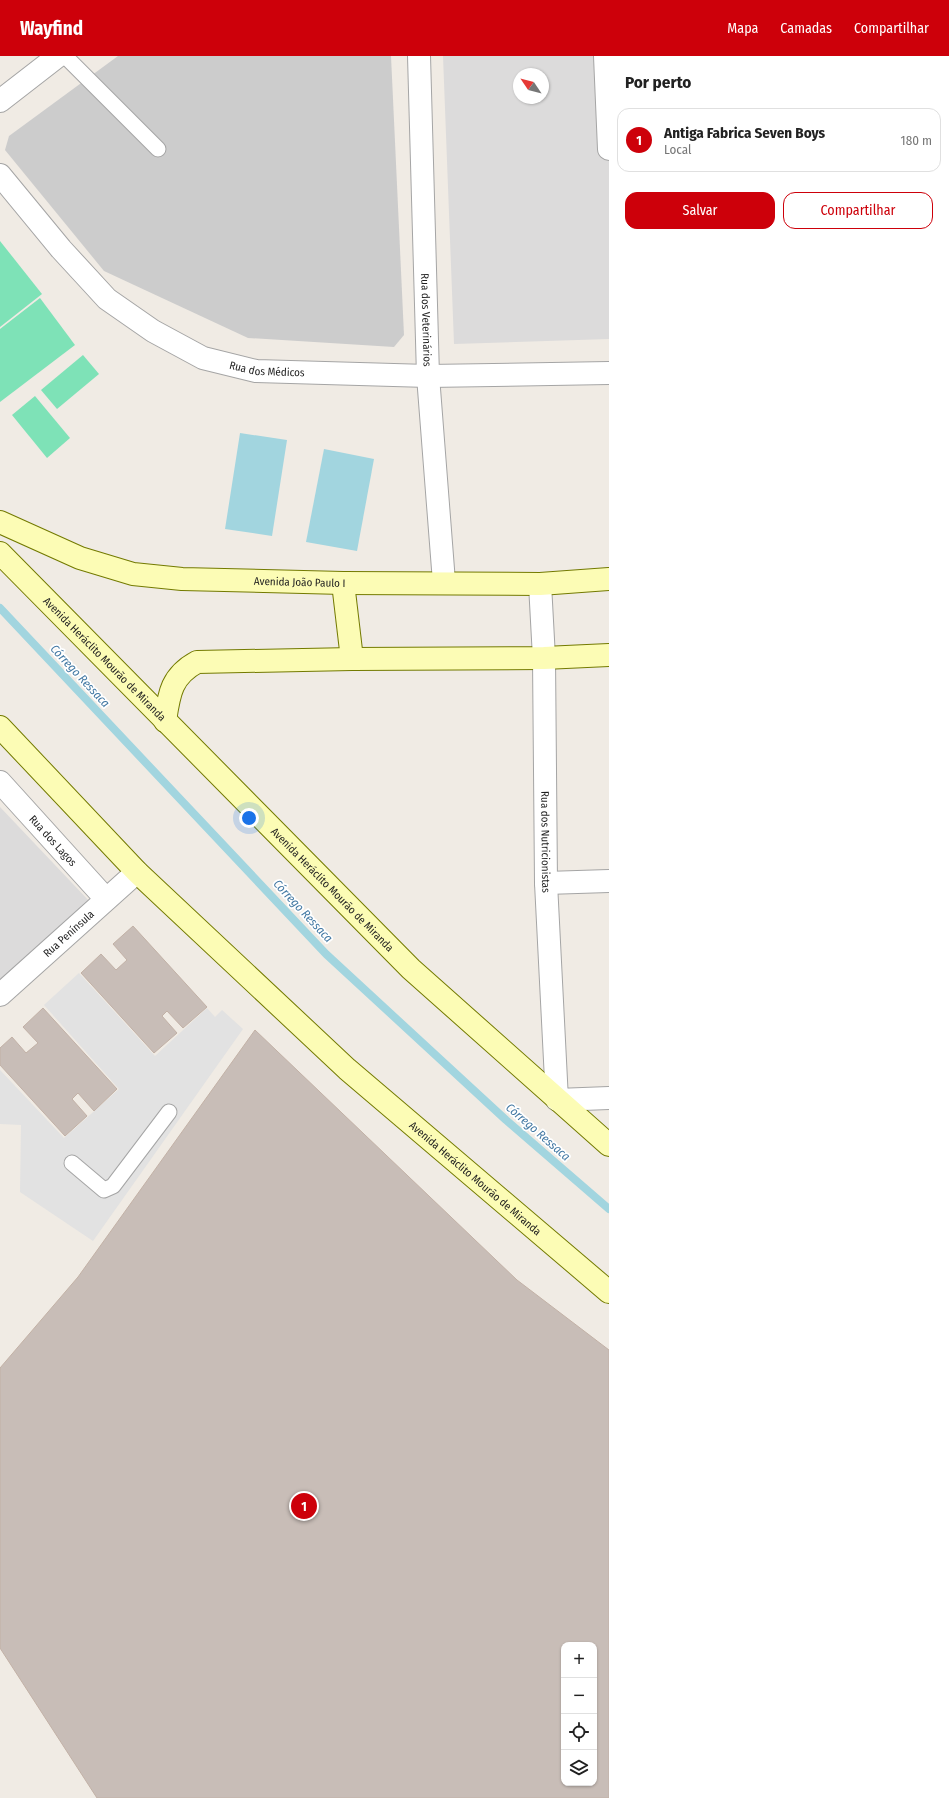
<!DOCTYPE html>
<html lang="pt">
<meta charset="utf-8">
<style>
:root{--surface:#fff;--page:#f6f6f6;--text:#222;--muted:#767676;--line:#e0e0e0;--accent:#cd000a}
body{margin:0;font-family:"Fira Sans Condensed",sans-serif;background:var(--page);color:var(--text)}
.controls{position:absolute;right:12px;bottom:12px;display:grid;overflow:hidden;border-radius:8px;box-shadow:0 1px 3px #0004}
.controls button{width:36px;height:36px;display:grid;place-items:center;padding:0;border:0;border-bottom:1px solid var(--line);background:var(--surface);color:var(--text);font:20px sans-serif}
.compass{position:absolute;left:513px;top:12px;width:36px;height:36px;border-radius:50%;background:var(--surface);box-shadow:0 1px 3px #0004;rotate:305deg}
.you{position:absolute;left:249px;top:762px;width:14px;height:14px;margin:-10px;border:3px solid #fff;border-radius:50%;background:#1a73e8;box-shadow:0 0 0 6px #1a73e833}
.badge{display:grid;place-items:center;width:26px;height:26px;border-radius:50%;background:var(--accent);color:#fff;font-size:13px;font-weight:700}
.pin{position:absolute;translate:-50% -50%;border:2px solid #fff;box-shadow:0 1px 4px #0006}
.list{margin:0;padding:0;list-style:none}
h2{display:flex;justify-content:space-between;align-items:center;height:52px;margin:0;padding:0 16px;font-size:17px}
h2 small{font-size:13px;font-weight:400;color:var(--muted)}
.list li{display:grid;grid-template-columns:26px 1fr auto;gap:12px;align-items:center;box-sizing:border-box;height:64px;margin:0 8px 8px;padding:0 8px;border:1px solid var(--line);border-radius:12px}
.list b{display:block;font-size:15px;white-space:nowrap}
.list p{margin:0;font-size:13px;white-space:nowrap;color:var(--muted)}
.list em{font-size:13px;font-style:normal;color:var(--muted)}
.actions{display:flex;gap:8px;padding:12px 16px}
.actions a{flex:1;padding:9px 0;border:1px solid var(--accent);border-radius:12px;text-align:center;font-size:14px;color:var(--accent)}
.actions .main{background:var(--accent);color:#fff}
.icon{flex:none;width:22px;height:22px;fill:none;stroke:currentColor;stroke-width:2;stroke-linecap:round;stroke-linejoin:round}
.map{position:relative;flex:none;width:609px;height:1742px;overflow:hidden}
header{display:flex;align-items:center;gap:24px;box-sizing:border-box;height:56px;padding:0 20px;background:var(--accent);color:#fff}
header strong{font-size:19px}
nav{display:flex;gap:22px;margin-inline-start:auto;font-size:14px}
main{display:flex}
aside{flex:1;background:var(--surface)}
.map>svg:first-child{display:block}
.residential{fill:#dcdbdb;fill-rule:evenodd}
.religious{fill:#ccc}
.pitch{fill:#7ee2b7}
.parking{fill:#e2e2e2}
.water{fill:#a2d5df}
.lines{fill:none;stroke-linecap:round;stroke-linejoin:round}
.stream{stroke:#a2d5df;stroke-width:8}
.building{fill:#c8bdb7;stroke:#c2b1a6;fill-rule:evenodd}
.lane-casing{stroke:#a5a5a5;stroke-width:17}
.street-casing{stroke:#a5a5a5;stroke-width:24}
.secondary-casing{stroke:#737a00;stroke-width:24}
.lane{stroke:#fff;stroke-width:15}
.street{stroke:#fff;stroke-width:22}
.secondary{stroke:#fcfcb5;stroke-width:22}
.labels{text-anchor:middle;dominant-baseline:central;stroke-width:3.5;stroke-linejoin:round;paint-order:stroke}
.street-label{font-size:11px;fill:#1e1e1e;stroke:#fff}
.water-label{font-size:12px;font-style:italic;fill:#4177a2;stroke:#fff}
</style>
<header>
<strong>Wayfind</strong>
<nav><a>Mapa</a><a>Camadas</a><a>Compartilhar</a></nav>
</header>
<main>
<div class="map">
<svg width="609" height="1742" viewBox="0 0 609 1742">
<rect width="100%" height="100%" fill="#f0ebe4"/>
<g class="residential">
<path d="M 443,0 L 609,0 L 609,283 L 454,288 ZM 519,18 L 543,18 L 543,42 L 519,42 Z"/>
<path d="M 0,751 L 90,846 L 0,931 Z"/>
</g>
<path class="religious" d="M 118,0 L 391,0 L 404,279 L 394,291 L 248,282 L 104,215 L 5,94 L 9,80 Z"/>
<g class="pitch">
<path d="M 0,185 L 42,238 L 0,271 Z"/>
<path d="M 40,242 L 75,289 L 0,346 L 0,273 Z"/>
<path d="M 83,299 L 99,318 L 57,353 L 41,334 Z"/>
<path d="M 35,340 L 70,382 L 47,402 L 12,359 Z"/>
</g>
<path class="parking" d="M 79,917 L 155,1000 L 207,952 L 215,961 L 222,954 L 243,973 L 93,1185 L 20,1136 L 21,1069 L 0,1068 L 0,1014 L 64,1082 L 119,1033 L 44,949 Z"/>
<g class="water">
<path d="M 240,377 L 287,384 L 272,480 L 225,473 Z"/>
<path d="M 324,393 L 374,403 L 357,495 L 306,486 Z"/>
</g>
<g class="lines">
<path class="stream" d="M 0,552 L 326,898 L 506,1064 L 609,1153"/>
</g>
<g class="building">
<path d="M 133,870 L 207,951 L 183,972 L 167,955 L 162,960 L 177,977 L 154,997 L 81,917 L 101,898 L 116,914 L 127,904 L 113,888 Z"/>
<path d="M 43,952 L 117,1033 L 94,1055 L 78,1037 L 72,1043 L 87,1060 L 65,1080 L 0,1009 L 0,992 L 12,981 L 26,997 L 38,987 L 23,971 Z"/>
<path d="M 255,974 L 517,1224 L 609,1294 L 609,1742 L 97,1742 L 0,1592 L 0,1312 L 78,1221 ZM 564,1589 L 594,1589 L 594,1727 L 564,1727 Z"/>
</g>
<g class="lines">
<defs>
<g id="lane">
<path d="M 65,0 L 158,93"/>
<path d="M 72,1107 L 104,1134 L 113,1130 L 169,1056"/>
</g>
<g id="street">
<path id="s1" d="M 419,0 L 428,320 L 444,526"/>
<path d="M 605,0 L 609,93"/>
<path d="M 0,45 L 58,0"/>
<path id="s2" d="M 0,119 L 61,193 L 107,243 L 153,275 L 203,302 L 256,315 L 428,320 L 609,317"/>
<path id="s3" d="M 540,528 L 544,602 L 546,827 L 557,1044 L 609,1042"/>
<path id="s4" d="M 0,726 L 106,843"/>
<path d="M 546,827 L 609,825"/>
<path id="s5" d="M 0,939 L 137,816"/>
</g>
<g id="secondary">
<path id="s6" d="M 0,466 L 80,502 L 133,518 L 182,523 L 343,527 L 540,528 L 609,523"/>
<path id="s7" d="M 0,497 L 411,913 L 609,1089"/>
<path d="M 343,527 L 352,603"/>
<path d="M 165,665 C 169,638 171,620 197,606 L 352,603 L 544,602 L 609,599"/>
<path id="s8" d="M 0,671 L 137,816 L 347,1013 L 609,1236"/>
</g>
</defs>
<use href="#lane" class="lane-casing"/>
<use href="#street" class="street-casing"/>
<use href="#secondary" class="secondary-casing"/>
<use href="#lane" class="lane"/>
<use href="#street" class="street"/>
<use href="#secondary" class="secondary"/>
</g>
<g class="labels">
<g class="street-label">
<text stroke="none"><textPath href="#s1" startOffset="264">Rua dos Veterinários</textPath></text>
<text stroke="none"><textPath href="#s2" startOffset="342">Rua dos Médicos</textPath></text>
<text stroke="none"><textPath href="#s6" startOffset="310">Avenida João Paulo I</textPath></text>
<text stroke="none"><textPath href="#s7" startOffset="149">Avenida Heráclito Mourão de Miranda</textPath></text>
<text stroke="none"><textPath href="#s4" startOffset="79">Rua dos Lagos</textPath></text>
<text stroke="none"><textPath href="#s3" startOffset="258">Rua dos Nutricionistas</textPath></text>
<text stroke="none"><textPath href="#s7" startOffset="473">Avenida Heráclito Mourão de Miranda</textPath></text>
<text stroke="none"><textPath href="#s5" startOffset="92">Rua Península</textPath></text>
<text stroke="none"><textPath href="#s8" startOffset="656">Avenida Heráclito Mourão de Miranda</textPath></text>
</g>
<g class="water-label">
<text transform="translate(80 620) rotate(47)">Córrego Ressaca</text>
<text transform="translate(303 855) rotate(47)">Córrego Ressaca</text>
<text transform="translate(538 1076) rotate(41)">Córrego Ressaca</text>
</g>
</g>
</svg>
<div class="controls">
<button>+</button>
<button>−</button>
<button><svg class="icon" aria-label="locate" viewBox="0 0 24 24"><circle cx="12" cy="12" r="6"/><path d="M12 2v4M12 18v4M2 12h4M18 12h4"/></svg></button>
<button><svg class="icon" aria-label="layers" viewBox="0 0 24 24"><path d="M12 4l9 5-9 5-9-5zM3 14l9 5 9-5"/></svg></button>
</div>
<svg class="compass" viewBox="-18 -18 36 36"><path d="M0-13l5 13h-10z" fill="#e53935"/><path d="M0 13l5-13h-10z" fill="#767676"/></svg>
<div class="you"></div>
<div class="pin badge" style="left:304px;top:1450px">1</div>
</div>
<aside>
<h2>Por perto<small></small></h2>
<ul class="list">
<li><span class="badge">1</span><div><b>Antiga Fabrica Seven Boys</b><p>Local</p></div><em>180 m</em></li>
</ul>
<div class="actions"><a class="main">Salvar</a><a>Compartilhar</a></div>
</aside>
</main>
